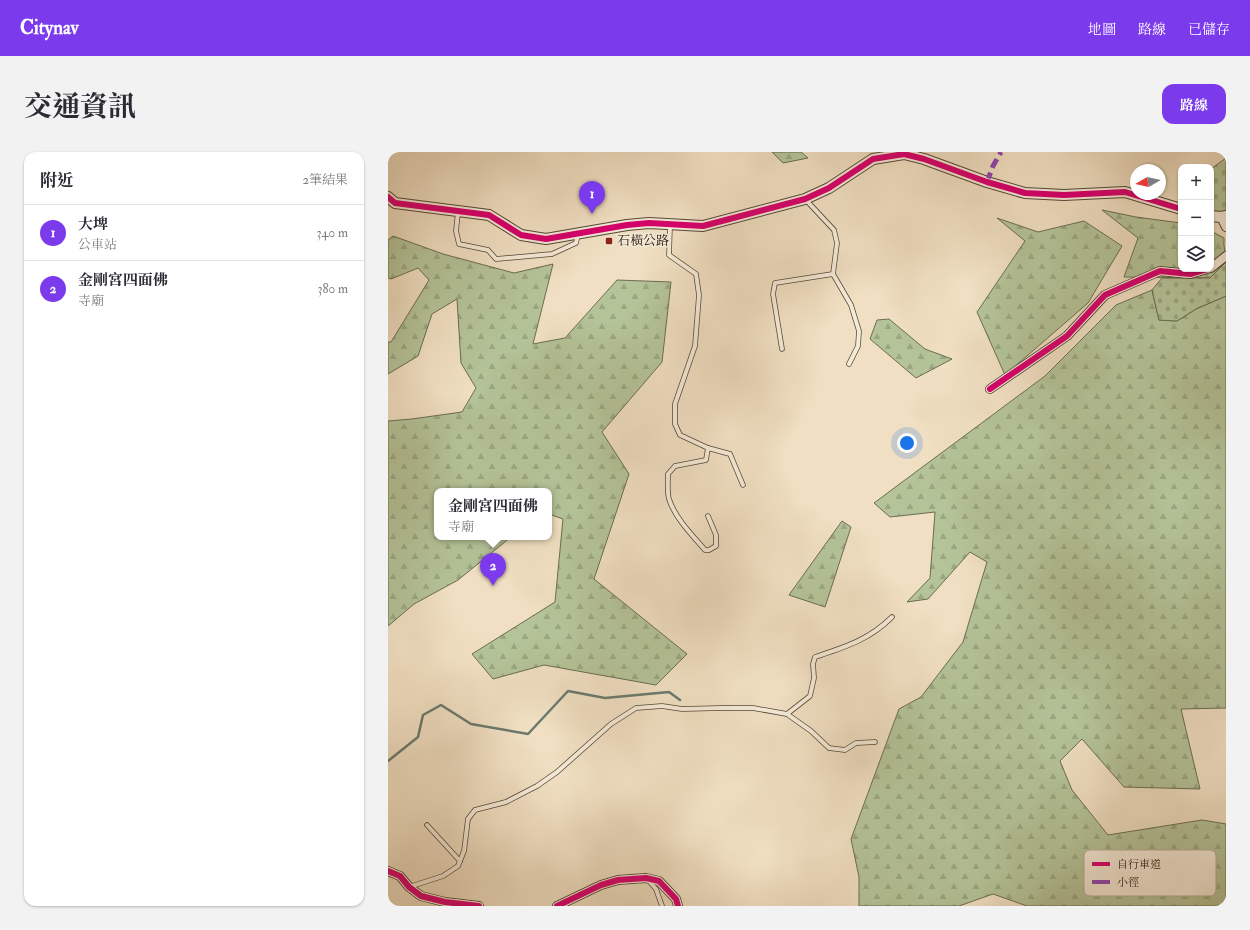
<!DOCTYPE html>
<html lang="zh-TW">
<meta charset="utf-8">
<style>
:root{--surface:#fff;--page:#f2f2f3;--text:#2b2b33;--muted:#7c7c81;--line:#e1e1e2;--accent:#7c3aed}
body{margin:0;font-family:"IM FELL Double Pica","Noto Serif TC",serif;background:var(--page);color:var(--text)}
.controls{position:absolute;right:12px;top:12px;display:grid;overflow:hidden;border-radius:8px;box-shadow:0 1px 3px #0004}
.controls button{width:36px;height:36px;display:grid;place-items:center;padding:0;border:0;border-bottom:1px solid var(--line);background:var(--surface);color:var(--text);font:20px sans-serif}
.compass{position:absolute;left:742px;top:12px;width:36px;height:36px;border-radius:50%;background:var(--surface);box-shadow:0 1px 3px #0004;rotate:261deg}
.you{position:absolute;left:519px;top:291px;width:14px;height:14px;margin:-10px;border:3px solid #fff;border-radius:50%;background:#1a73e8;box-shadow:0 0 0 6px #1a73e833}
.badge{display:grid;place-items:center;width:26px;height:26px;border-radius:50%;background:var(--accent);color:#fff;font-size:13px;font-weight:700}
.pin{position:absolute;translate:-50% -33px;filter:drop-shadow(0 1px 2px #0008)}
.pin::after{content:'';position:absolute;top:21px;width:14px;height:12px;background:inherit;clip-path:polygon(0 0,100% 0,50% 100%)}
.popup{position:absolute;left:46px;top:336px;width:118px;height:52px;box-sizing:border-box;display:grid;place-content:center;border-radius:8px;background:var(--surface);filter:drop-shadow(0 1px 3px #0005);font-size:13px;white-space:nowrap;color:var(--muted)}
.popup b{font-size:15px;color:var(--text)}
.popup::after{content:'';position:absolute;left:50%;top:100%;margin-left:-8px;border:8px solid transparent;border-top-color:var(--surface)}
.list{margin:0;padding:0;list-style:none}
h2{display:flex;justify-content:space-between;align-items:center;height:52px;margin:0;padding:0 16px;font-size:17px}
h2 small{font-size:13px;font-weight:400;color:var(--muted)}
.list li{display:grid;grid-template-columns:26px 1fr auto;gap:12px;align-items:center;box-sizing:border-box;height:56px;padding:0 16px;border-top:1px solid var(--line)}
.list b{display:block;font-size:15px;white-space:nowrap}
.list p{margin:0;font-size:13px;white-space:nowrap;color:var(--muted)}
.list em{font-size:13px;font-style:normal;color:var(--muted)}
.icon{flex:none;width:22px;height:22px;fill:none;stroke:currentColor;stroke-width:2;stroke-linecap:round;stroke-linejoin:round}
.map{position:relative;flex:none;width:838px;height:754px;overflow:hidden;border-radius:12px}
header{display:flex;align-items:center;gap:24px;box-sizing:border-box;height:56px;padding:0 20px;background:var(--accent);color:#fff}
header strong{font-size:19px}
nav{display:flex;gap:22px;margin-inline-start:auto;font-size:14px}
.intro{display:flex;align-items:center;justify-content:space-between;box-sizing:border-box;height:96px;padding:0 24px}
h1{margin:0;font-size:28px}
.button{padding:10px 18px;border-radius:12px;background:var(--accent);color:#fff;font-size:14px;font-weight:700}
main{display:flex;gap:24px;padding:0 24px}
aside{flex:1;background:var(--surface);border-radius:12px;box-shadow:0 1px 3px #0004}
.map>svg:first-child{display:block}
.forest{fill:url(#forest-firs);stroke:#6b6c52}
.cemetery{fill:url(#cemetery-stones);stroke:#6b6c52}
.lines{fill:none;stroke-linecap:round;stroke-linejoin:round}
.stream{stroke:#6b7a6f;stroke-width:2.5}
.service-casing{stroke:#56483a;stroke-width:5.5}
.minor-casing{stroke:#56483a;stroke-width:10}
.tertiary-casing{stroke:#56483a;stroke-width:12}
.service{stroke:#f5ead7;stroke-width:4}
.minor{stroke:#f5ead7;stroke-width:8}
.tertiary{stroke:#f5ead7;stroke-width:10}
.quiet{stroke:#8e44ad;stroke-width:5;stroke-dasharray:10 5;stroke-linecap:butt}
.cycleway-casing{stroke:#f5ead7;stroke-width:8}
.cycleway{stroke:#d6006c;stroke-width:6}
.poi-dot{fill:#8f2418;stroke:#f5ead7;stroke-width:1.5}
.labels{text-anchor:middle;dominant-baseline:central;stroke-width:3;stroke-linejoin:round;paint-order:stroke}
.poi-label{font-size:13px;fill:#22150d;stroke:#f5ead7;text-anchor:start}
.key{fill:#f5ead7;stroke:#b6aa9a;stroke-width:1}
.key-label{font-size:11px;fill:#22150d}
</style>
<header>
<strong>Citynav</strong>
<nav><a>地圖</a><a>路線</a><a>已儲存</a></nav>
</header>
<div class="intro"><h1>交通資訊</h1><a class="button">路線</a></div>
<main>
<aside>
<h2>附近<small>2筆結果</small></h2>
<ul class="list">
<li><span class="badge">1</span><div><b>大埤</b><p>公車站</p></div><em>340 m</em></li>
<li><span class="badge">2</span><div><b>金剛宮四面佛</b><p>寺廟</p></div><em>380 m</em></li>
</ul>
</aside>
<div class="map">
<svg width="838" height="754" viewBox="0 0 838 754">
<defs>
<pattern id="forest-firs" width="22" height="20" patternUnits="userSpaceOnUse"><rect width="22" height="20" fill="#b4c398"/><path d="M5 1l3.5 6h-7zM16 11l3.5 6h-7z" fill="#9aa782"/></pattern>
<pattern id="cemetery-stones" width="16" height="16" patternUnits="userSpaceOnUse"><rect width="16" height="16" fill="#b4c398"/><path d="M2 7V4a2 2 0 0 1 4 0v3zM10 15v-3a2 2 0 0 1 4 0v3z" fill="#9aa782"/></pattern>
</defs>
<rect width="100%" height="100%" fill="#f0dfc2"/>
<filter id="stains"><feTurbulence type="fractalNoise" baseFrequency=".005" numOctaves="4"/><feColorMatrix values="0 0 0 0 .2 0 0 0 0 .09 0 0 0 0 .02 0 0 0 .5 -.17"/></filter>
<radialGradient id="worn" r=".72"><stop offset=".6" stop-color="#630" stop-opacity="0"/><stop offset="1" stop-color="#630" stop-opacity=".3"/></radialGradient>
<g class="forest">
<path d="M 384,0 L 413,0 L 420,6 L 395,11 Z"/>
<path d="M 714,58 L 748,65 L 793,71 L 793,117 L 823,117 L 823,79 L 836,86 C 835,95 838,101 838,110 L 822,126 L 736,125 L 750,86 Z"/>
<path d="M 609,66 L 650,80 L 696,69 L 734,94 L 700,151 L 617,223 L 589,160 L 637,89 Z"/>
<path d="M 5,84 L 55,102 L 126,121 L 165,112 L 145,192 L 177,186 L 229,128 L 283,130 L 274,210 L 214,280 L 241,322 L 206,427 L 299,502 L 268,533 L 156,513 L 105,527 L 84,502 L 167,450 L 175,367 L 161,362 L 161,339 L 49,339 L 49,385 L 123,385 L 70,428 L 26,452 L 0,474 L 0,269 L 24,267 L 74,260 L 88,236 L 73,211 L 69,147 L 44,162 L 30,204 L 0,222 L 0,190 L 3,190 L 41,128 L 30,116 L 3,127 L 0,126 L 0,88 Z"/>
<path d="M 764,138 L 771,168 L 789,169 L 808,157 L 838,144 L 838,556 L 793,557 L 812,637 L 736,635 L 694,587 L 672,609 L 684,638 L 720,683 L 814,668 L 838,672 L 838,754 L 639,754 L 605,742 L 571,754 L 471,754 L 471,725 L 463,687 L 511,557 L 533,545 L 575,490 L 599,410 L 582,400 L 540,447 L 519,450 L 542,426 L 547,360 L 502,365 L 486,351 L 657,224 L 728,153 Z"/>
<path d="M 501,167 L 537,197 L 564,207 L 528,226 L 482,187 L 489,168 Z"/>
<path d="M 454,369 L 463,375 L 437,455 L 401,443 Z"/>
</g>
<g class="cemetery">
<path d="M 838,6 L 838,68 L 823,59 L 823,17 Z"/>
<path d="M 838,110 L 838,144 L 808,157 L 789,169 L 771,168 L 764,138 L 774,126 L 822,126 Z"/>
</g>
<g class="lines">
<path class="stream" d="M 0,609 L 30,585 L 35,563 L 53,553 L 83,572 L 140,582 L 180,539 L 217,546 L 281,540 L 292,548"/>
<defs>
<g id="service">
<path d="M 418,48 L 446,78 L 449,91 L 445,122 L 463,153 L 471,179 L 470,194 L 461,212"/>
<path d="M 70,60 L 68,79 L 71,92 L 100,98 L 108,107 L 164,102 L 188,91 L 190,82"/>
<path d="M 282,73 L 281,103 L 308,122 L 311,143 L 307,194 L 287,252 L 287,272 L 292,283 L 320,296 L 342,302 L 355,333"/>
<path d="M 394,197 L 385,142 L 387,131 L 445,122"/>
<path d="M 320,296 L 318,308 L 287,314 L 280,322 C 280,329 279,340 281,347 C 287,366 304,383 317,398 L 321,398 L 328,394 L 328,383 L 320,364"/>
<path d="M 399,562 L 422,544 L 426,526 L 425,512 L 427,505 C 457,495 481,488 504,465"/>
<path d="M 39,673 L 72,709"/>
<path d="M 259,727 L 268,737 L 274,754"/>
<path d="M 21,735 L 55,724 L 70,714 L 76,699 L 80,667 L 87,658 L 118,650 L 149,634 L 169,620 L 223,572 L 248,556 L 274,554 L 294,557 L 334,556 L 365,556 L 399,562 L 423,579 L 441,596 L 457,598 L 468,591 L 487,590"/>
</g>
<g id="minor">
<path d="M 833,65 L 838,75"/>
<path d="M 823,116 L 838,104"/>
<path d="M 602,237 L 679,184 L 717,143 L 772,119 L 802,122 L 819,117"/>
<path d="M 0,719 L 12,724 L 21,735 L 33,744 L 57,750 L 91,754"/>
<path d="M 169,754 L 213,733 L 230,728 L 258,726 L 271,729 L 288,747 L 290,754"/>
</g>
<g id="tertiary">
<path d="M 0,45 L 7,51 L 101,63 L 133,83 L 158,87 L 239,73 L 261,71 L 315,74 L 417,47 L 441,36 L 485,7 L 516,2 L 536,7 L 599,30 L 637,41 L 676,43 L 737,40 L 793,57"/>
<path d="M 823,64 L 833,65 L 838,64"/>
</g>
</defs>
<use href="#service" class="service-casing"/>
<use href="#minor" class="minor-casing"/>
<use href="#tertiary" class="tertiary-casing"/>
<use href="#service" class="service"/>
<use href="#minor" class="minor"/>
<use href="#tertiary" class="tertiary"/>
<path class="quiet" d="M 599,30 L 605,14 L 613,0"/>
<defs>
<g id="cycleway">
<path d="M 0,45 L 7,51 L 101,63 L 133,83 L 158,87 L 239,73 L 261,71 L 315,74 L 417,47 L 441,36 L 485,7 L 516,2 L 536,7 L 599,30 L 637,41 L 676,43 L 737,40 L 793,57"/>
<path d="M 602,237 L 679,184 L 717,143 L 772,119 L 802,122 L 819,117"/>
<path d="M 0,719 L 12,724 L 21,735 L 33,744 L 57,750 L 91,754"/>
<path d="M 169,754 L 213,733 L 230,728 L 258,726 L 271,729 L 288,747 L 290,754"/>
</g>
</defs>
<use href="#cycleway" class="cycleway-casing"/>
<use href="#cycleway" class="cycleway"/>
</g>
<rect class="poi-dot" x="217" y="85" width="8" height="8" rx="2"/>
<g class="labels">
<g class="poi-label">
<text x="229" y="89">石橫公路</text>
</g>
</g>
<rect x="696" y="698" width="132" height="46" rx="6" class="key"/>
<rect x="704" y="710" width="18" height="4" fill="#d6006c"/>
<rect x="704" y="728" width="18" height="4" fill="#8e44ad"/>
<g class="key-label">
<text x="729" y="716">自行車道</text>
<text x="729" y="734">小徑</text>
</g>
<rect width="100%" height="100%" filter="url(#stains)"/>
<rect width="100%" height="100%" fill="url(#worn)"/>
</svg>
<div class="controls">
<button>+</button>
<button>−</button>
<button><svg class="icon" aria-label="layers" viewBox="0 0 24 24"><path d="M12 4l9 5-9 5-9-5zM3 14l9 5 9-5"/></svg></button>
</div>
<svg class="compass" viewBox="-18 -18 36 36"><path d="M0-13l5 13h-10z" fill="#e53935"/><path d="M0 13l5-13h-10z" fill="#7c7c81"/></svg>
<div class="you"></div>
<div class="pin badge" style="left:204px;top:62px">1</div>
<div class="pin badge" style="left:105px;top:434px">2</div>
<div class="popup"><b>金剛宮四面佛</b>寺廟</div>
</div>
</main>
